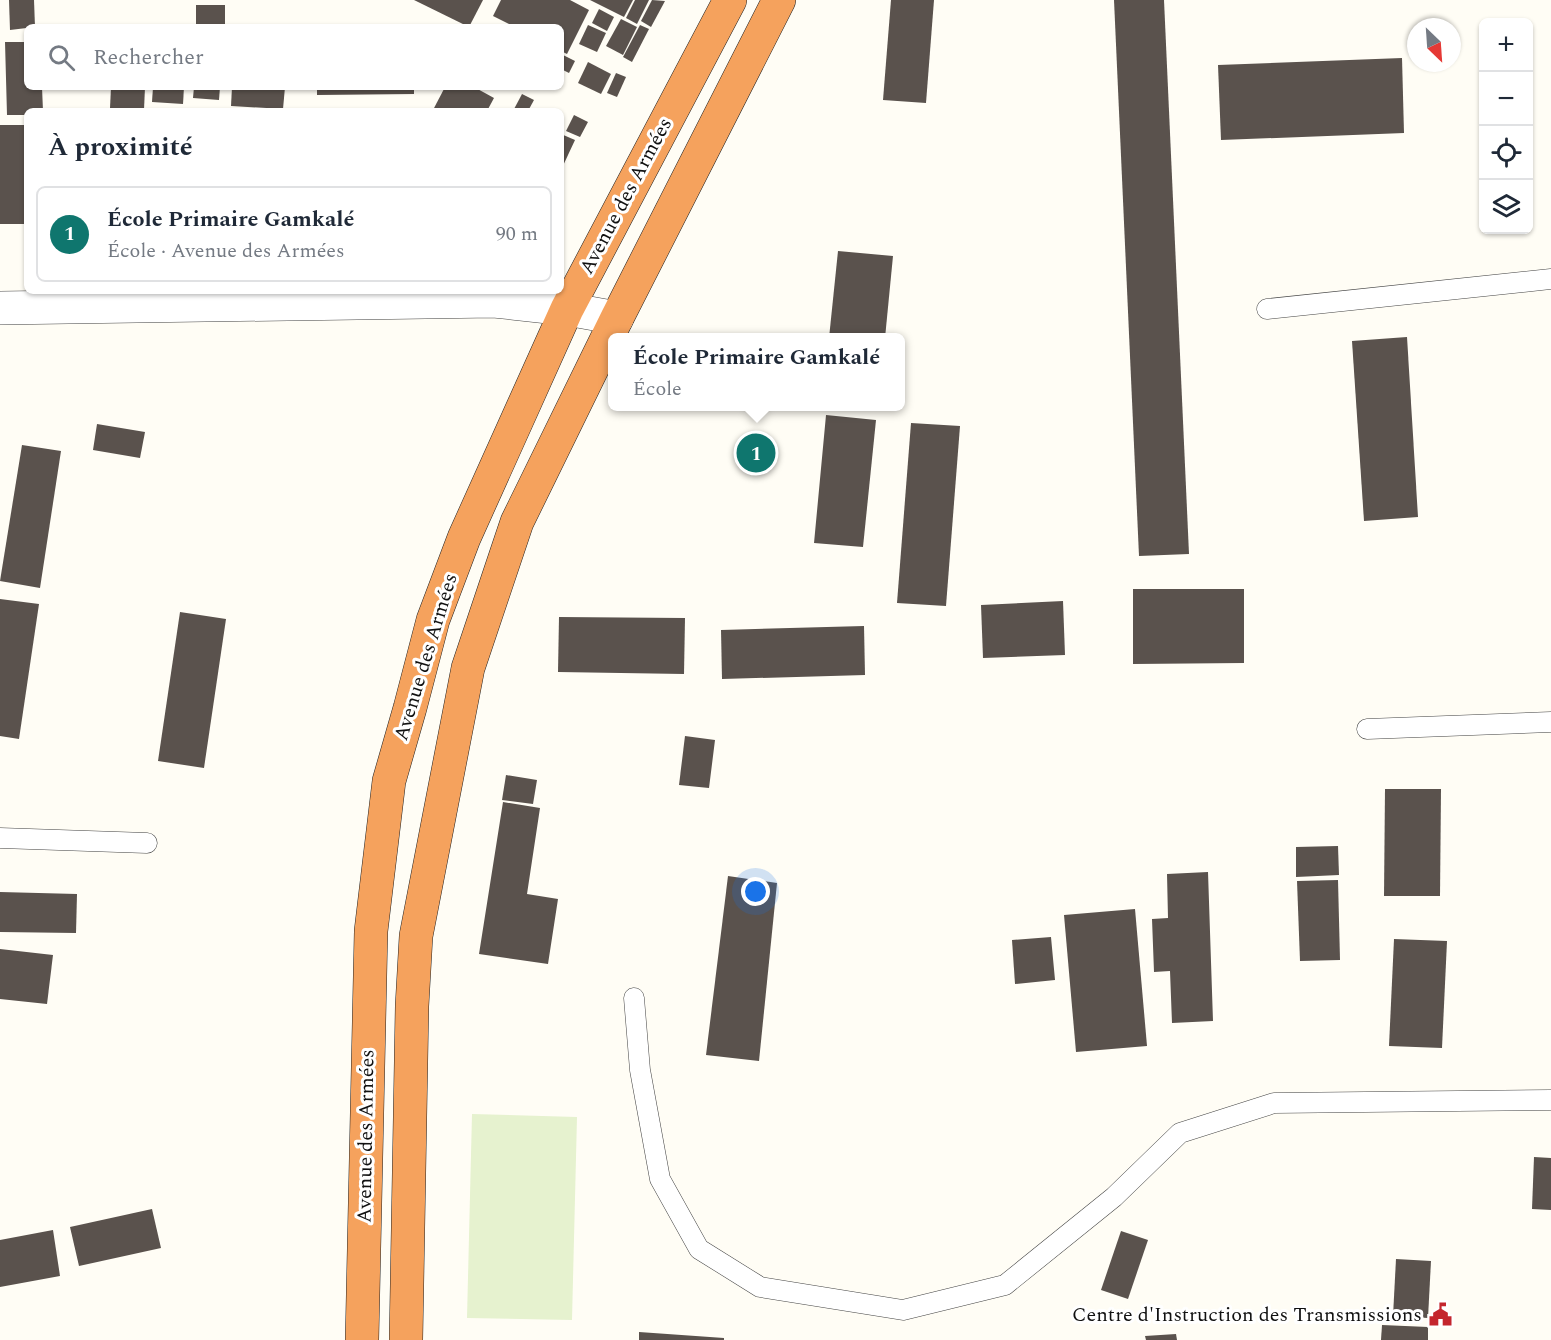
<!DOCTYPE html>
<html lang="fr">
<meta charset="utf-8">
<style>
:root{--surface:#fff;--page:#f6f6f7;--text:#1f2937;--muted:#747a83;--line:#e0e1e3;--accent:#0f766e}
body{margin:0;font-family:Spectral,serif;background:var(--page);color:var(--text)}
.controls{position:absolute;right:18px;top:18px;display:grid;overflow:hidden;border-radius:9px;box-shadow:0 2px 4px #0004}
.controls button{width:54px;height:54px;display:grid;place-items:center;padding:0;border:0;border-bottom:2px solid var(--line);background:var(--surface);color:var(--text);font:30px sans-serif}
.compass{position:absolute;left:1407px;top:18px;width:54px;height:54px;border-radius:50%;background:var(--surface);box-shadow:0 2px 4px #0004;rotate:155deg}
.you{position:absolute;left:756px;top:892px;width:21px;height:21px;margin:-15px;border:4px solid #fff;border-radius:50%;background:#1a73e8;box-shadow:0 0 0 9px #1a73e833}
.badge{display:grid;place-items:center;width:39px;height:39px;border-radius:50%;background:var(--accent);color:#fff;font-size:20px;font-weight:700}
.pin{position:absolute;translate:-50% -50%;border:3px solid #fff;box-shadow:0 2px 6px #0006}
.popup{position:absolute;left:608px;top:333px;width:297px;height:78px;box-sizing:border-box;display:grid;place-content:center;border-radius:9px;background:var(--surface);filter:drop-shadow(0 2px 4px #0005);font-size:20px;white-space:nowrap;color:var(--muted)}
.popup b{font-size:22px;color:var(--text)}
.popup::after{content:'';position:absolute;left:50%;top:100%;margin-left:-12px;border:12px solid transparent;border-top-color:var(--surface)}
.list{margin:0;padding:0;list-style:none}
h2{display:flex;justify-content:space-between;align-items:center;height:78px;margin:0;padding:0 24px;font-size:26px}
h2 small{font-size:20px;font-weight:400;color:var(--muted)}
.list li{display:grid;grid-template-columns:39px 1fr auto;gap:18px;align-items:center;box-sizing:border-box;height:96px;margin:0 12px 12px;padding:0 12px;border:2px solid var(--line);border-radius:9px}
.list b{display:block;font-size:22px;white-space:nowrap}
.list p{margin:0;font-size:20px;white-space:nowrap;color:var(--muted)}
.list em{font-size:20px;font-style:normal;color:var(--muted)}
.icon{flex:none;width:33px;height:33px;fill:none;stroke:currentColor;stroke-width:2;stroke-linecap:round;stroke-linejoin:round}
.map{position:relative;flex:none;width:1551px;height:1340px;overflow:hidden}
.search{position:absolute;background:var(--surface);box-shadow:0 2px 4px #0004;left:24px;top:24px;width:540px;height:66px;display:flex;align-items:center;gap:15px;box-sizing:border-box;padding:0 21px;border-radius:9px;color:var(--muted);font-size:22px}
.panel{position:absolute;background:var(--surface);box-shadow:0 2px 4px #0004;left:24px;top:108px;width:540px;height:186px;border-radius:9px}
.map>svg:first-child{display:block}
.pitch{fill:#e6f2cf}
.building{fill:#5a524d}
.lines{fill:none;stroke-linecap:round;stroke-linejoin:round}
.lane-casing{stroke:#444;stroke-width:21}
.street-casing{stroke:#444;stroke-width:34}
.highway-casing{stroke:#222;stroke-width:34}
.lane{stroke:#fff;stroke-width:20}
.street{stroke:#fff;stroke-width:33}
.highway{stroke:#f5a25d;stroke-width:33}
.labels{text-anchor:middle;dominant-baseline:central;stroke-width:6;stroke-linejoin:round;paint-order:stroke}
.street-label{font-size:20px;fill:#111;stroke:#fff}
.poi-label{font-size:20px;fill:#111;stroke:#fff;text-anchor:end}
</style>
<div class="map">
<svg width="1551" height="1340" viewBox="0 0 1551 1340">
<rect width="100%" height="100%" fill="#fffdf5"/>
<path class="pitch" d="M 472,1114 L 577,1117 L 572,1320 L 467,1318 Z"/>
<g class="building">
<path d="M 9,0 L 34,0 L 35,27 L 10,30 Z"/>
<path d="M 414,0 L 483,0 L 469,27 Z"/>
<path d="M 501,0 L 570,0 L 589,10 L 567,54 L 561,51 L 561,27 L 515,27 L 493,16 Z"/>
<path d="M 590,0 L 633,0 L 624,17 Z"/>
<path d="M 635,0 L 649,0 L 637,24 L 626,18 Z"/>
<path d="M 652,0 L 665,1 L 651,27 L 641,21 Z"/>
<path d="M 891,0 L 934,0 L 926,103 L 883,100 Z"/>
<path d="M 1114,0 L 1164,0 L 1189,554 L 1139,556 Z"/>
<rect x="196" y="5" width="29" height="22"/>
<path d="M 599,9 L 614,17 L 607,31 L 592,23 Z"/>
<path d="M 621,19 L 637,27 L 623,55 L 606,46 Z"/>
<path d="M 588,25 L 606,33 L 597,52 L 579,44 Z"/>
<path d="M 640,25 L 649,29 L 632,62 L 623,57 Z"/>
<path d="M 5,42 L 27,42 L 27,87 L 42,87 L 43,111 L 27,111 L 27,115 L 7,115 Z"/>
<path d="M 561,54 L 575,61 L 569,73 L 561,69 Z"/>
<path d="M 1402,58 L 1404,133 L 1221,140 L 1218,65 Z"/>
<path d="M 588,62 L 611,74 L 601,94 L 578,83 Z"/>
<path d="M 616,73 L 626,77 L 617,97 L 607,93 Z"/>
<path d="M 111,87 L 145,87 L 144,110 L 110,108 Z"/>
<path d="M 153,87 L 184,87 L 183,104 L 152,102 Z"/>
<path d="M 194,87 L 220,87 L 219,100 L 193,98 Z"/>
<path d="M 232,87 L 285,87 L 283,109 L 231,106 Z"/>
<path d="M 317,87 L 414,87 L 414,94 L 317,95 Z"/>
<path d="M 445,87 L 474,87 L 494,98 L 487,111 L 436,111 L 433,110 Z"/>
<path d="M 522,94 L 534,100 L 528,111 L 513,111 Z"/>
<path d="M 574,115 L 588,122 L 580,137 L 566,131 Z"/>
<rect x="0" y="125" width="27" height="99"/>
<path d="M 561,134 L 575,140 L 561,170 Z"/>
<path d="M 838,251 L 893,256 L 885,338 L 829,338 Z"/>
<path d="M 1407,337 L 1418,517 L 1364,521 L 1352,341 Z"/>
<path d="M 826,415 L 876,420 L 863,547 L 814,543 Z"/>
<path d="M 911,423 L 960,426 L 946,606 L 897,603 Z"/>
<path d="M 97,424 L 145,432 L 140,458 L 93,450 Z"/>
<path d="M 22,445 L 61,451 L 40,588 L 0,581 Z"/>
<path d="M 1133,589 L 1244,589 L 1244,663 L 1133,664 Z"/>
<path d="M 0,599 L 39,604 L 19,739 L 0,736 Z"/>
<path d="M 1063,601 L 1065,655 L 983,658 L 981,605 Z"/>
<path d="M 180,612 L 226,619 L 204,768 L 158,761 Z"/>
<path d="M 559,617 L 685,618 L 684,674 L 558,672 Z"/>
<path d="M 864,626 L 865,675 L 722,679 L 721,630 Z"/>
<path d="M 685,736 L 715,740 L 709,788 L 679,785 Z"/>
<path d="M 506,775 L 537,780 L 533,804 L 502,800 Z"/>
<path d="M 1385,789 L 1441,789 L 1440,896 L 1384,896 Z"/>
<path d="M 503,802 L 540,808 L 527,894 L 558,899 L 548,964 L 479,954 Z"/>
<path d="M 1338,846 L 1339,875 L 1296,877 L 1296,847 Z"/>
<path d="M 1208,872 L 1213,1021 L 1172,1023 L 1170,971 L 1154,972 L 1152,919 L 1168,918 L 1167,874 Z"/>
<path d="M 728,876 L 777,883 L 759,1061 L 706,1055 Z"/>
<path d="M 1338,880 L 1340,960 L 1300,961 L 1297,881 Z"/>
<path d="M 0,892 L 77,894 L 76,933 L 0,932 Z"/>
<path d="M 1135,909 L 1147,1046 L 1076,1052 L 1064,915 Z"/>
<path d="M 1051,937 L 1055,980 L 1015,984 L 1012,940 Z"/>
<path d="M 1394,939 L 1447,941 L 1442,1048 L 1389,1046 Z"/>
<path d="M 0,949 L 53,955 L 47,1004 L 0,999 Z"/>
<path d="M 1534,1157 L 1551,1158 L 1551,1210 L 1532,1209 Z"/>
<path d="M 152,1209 L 161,1248 L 79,1266 L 70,1227 Z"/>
<path d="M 53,1230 L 60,1276 L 0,1287 L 0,1240 Z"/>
<path d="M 1121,1231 L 1148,1240 L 1128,1299 L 1101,1290 Z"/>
<path d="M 1396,1259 L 1431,1261 L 1428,1318 L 1393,1316 Z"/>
<path d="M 1382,1325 L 1428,1327 L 1428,1340 L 1381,1340 Z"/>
<path d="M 639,1332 L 724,1338 L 724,1340 L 639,1340 Z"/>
<path d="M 1176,1334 L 1177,1340 L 1146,1340 L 1145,1336 Z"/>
</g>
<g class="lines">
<defs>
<g id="lane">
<path d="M 1267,309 L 1551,279"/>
<path d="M 1367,729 L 1551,722"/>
<path d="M 0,838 L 147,843"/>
<path d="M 634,998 L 640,1070 L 660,1179 L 699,1249 L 760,1287 L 903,1310 L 1005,1285 L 1114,1197 L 1180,1133 L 1274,1103 L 1551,1100"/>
</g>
<path id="street" d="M 0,308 L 494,301 L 567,309 L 617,318"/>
<g id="highway">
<path d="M 362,1340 L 371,931 L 389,781 L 410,708 L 433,620 L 464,538 L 567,309 L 730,0"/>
<path d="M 406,1340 L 412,1006 L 416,936 L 468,668 L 517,522 L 617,318 L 779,0"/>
</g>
</defs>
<use href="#lane" class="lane-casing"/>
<use href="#street" class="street-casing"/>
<use href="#highway" class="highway-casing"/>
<use href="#lane" class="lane"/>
<use href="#street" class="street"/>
<use href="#highway" class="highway"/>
</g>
<defs>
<symbol id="civic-bare" viewBox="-9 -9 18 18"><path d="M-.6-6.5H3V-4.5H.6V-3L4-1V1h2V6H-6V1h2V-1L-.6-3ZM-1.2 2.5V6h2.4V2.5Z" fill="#c4262e" stroke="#fff" stroke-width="2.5" paint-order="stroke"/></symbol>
</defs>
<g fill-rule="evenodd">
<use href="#civic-bare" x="1424" y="1298" width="33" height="33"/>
</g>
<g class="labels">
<g class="street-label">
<text transform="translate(626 196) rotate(-62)">Avenue des Armées</text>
<text transform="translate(426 657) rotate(-73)">Avenue des Armées</text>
<text transform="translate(366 1136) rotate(-89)">Avenue des Armées</text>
</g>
<g class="poi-label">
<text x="1422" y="1315">Centre d'Instruction des Transmissions</text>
</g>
</g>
</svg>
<div class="controls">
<button>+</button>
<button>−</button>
<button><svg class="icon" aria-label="locate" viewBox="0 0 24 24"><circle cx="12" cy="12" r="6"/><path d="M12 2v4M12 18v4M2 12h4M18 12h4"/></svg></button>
<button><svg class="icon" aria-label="layers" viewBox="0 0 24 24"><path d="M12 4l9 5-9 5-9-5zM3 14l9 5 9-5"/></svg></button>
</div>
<svg class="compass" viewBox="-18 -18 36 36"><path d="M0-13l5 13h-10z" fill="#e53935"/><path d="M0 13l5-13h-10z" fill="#747a83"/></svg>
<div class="you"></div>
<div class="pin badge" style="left:756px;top:453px">1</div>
<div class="popup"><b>École Primaire Gamkalé</b>École</div>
<div class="search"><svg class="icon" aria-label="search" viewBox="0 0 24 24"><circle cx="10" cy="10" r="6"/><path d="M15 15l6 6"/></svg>Rechercher</div>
<section class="panel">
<h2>À proximité<small></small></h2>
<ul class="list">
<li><span class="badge">1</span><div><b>École Primaire Gamkalé</b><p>École · Avenue des Armées</p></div><em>90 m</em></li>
</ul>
</section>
</div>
